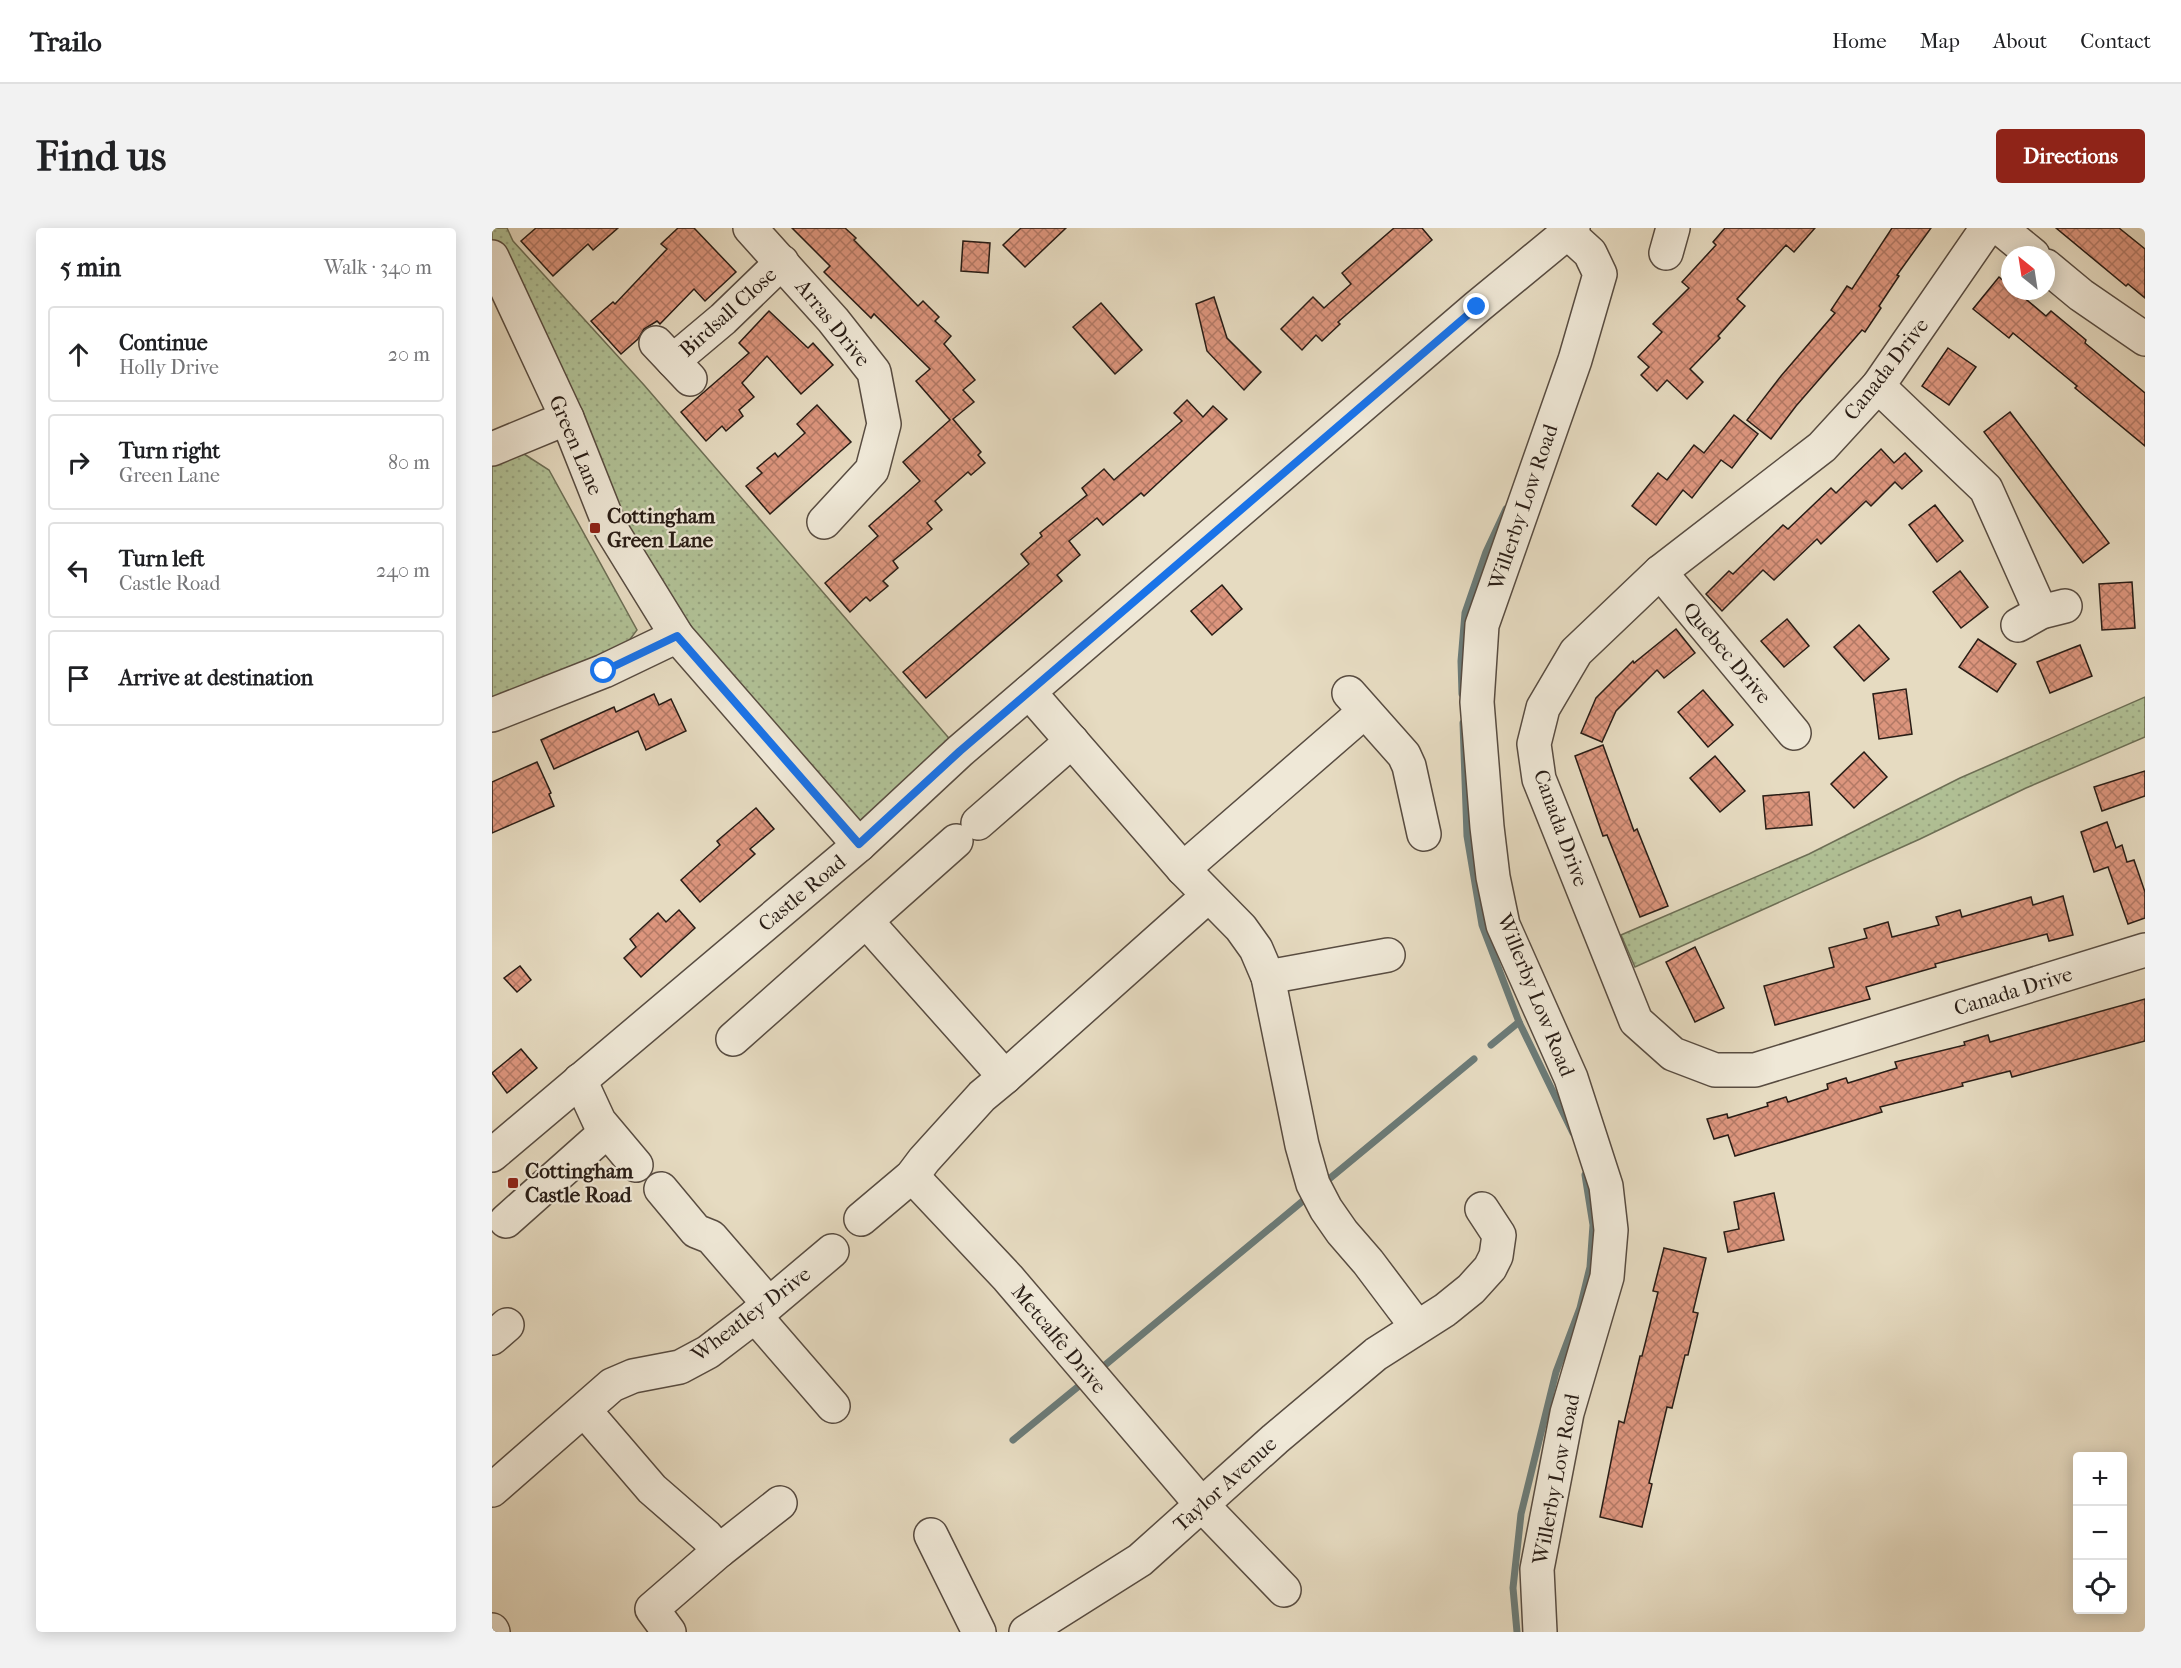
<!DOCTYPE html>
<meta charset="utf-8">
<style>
:root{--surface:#fff;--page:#f2f2f2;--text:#202124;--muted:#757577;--line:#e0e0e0;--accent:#8f2418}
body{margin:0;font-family:"IM FELL French Canon",serif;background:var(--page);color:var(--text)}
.controls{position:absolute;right:18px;bottom:18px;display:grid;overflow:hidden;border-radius:6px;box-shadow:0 3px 15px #0003}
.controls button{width:54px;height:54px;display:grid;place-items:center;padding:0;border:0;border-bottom:2px solid var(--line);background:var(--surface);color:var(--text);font:30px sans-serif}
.compass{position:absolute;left:1509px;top:18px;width:54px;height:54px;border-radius:50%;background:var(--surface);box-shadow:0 3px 15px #0003;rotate:330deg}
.stop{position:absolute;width:18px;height:18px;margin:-14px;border:4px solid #1a73e8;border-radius:50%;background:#fff}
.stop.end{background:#1a73e8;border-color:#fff;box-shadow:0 2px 6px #0008}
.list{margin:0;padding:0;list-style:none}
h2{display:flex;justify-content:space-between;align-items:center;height:78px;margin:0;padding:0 24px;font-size:26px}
h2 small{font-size:20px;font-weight:400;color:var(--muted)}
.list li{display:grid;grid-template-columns:39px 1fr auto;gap:18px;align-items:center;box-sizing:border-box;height:96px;margin:0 12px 12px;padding:0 12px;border:2px solid var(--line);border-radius:6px}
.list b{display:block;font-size:22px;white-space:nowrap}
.list p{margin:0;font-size:20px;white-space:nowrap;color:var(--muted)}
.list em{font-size:20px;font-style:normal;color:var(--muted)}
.icon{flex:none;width:33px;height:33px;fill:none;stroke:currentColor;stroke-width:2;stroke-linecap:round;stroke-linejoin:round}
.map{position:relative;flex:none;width:1653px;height:1404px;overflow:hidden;border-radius:6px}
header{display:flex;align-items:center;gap:36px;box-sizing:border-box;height:84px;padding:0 30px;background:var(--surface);border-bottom:2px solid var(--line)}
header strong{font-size:28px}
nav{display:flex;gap:33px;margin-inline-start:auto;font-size:21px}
.intro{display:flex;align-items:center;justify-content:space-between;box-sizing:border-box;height:144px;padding:0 36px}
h1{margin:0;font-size:42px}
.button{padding:15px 27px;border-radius:6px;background:var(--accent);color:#fff;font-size:21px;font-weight:700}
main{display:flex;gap:36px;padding:0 36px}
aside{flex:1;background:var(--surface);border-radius:6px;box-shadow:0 3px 15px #0003}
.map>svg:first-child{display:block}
.green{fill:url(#green-dots);stroke:#6d6f56;stroke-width:1.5}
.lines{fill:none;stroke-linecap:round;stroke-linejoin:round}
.stream{stroke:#6b7b78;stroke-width:7}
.building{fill:url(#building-cross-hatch);stroke:#291d16;stroke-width:1.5}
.minor-casing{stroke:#584c41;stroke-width:36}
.minor{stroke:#efe8d7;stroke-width:33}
.route{stroke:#1a73e8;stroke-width:8}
.poi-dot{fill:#8f2418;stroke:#efe8d7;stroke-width:2}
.labels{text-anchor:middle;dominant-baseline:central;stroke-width:4.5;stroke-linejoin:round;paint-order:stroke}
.street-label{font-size:21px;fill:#291d16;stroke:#efe8d7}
.poi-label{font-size:21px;font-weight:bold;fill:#291d16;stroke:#efe8d7;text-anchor:start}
</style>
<header>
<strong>Trailo</strong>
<nav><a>Home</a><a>Map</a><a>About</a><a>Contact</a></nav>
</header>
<div class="intro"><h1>Find us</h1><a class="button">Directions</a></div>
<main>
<aside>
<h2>5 min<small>Walk · 340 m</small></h2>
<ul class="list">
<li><svg class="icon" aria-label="ahead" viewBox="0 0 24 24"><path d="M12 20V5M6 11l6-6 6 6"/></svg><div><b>Continue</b><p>Holly Drive</p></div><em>20 m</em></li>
<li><svg class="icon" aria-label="right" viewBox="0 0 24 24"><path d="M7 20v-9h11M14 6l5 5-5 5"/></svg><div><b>Turn right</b><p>Green Lane</p></div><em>80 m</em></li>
<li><svg class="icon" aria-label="left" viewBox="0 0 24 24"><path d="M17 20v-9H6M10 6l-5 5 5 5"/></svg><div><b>Turn left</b><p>Castle Road</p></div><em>240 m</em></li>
<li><svg class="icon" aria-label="arrive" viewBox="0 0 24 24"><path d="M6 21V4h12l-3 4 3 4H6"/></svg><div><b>Arrive at destination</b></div></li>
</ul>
</aside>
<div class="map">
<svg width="1653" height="1404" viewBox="0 0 1653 1404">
<defs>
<pattern id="green-dots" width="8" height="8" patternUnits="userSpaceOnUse" patternTransform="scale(1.5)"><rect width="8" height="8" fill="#b1c196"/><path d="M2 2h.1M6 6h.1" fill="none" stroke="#98a581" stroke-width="1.8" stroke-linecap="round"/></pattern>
<pattern id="building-cross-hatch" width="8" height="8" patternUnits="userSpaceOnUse" patternTransform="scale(1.5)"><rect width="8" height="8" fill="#dc957d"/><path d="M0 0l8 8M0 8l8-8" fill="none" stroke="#b27965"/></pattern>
</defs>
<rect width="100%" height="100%" fill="#e6dbc1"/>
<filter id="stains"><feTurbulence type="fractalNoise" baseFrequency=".00333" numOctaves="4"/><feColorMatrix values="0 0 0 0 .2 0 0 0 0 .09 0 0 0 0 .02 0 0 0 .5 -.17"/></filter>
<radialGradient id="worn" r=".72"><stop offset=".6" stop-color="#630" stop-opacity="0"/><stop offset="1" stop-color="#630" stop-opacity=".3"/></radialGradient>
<g class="green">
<path d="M 0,0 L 15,0 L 21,13 L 152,157 L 468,523 L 367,617 L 185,408 L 0,29 Z"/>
<path d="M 32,226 L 57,242 L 145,402 L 136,414 L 0,475 L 0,238 Z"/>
<path d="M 1653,469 L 1653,509 L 1534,560 L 1428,611 L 1143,739 L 1129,707 L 1317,626 L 1468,550 Z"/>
</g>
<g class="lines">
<g class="stream">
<path d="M 970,466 L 969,433 L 973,385 L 994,324 L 1014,281"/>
<path d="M 971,495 L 975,608 L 990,697 L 1027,794 L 1081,905"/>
<path d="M 999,817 L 1027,794"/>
<path d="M 831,956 L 982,831"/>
<path d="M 607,1142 L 818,967"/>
<path d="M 521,1212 L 593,1153"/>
<path d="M 1025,1404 L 1021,1360 L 1029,1286 L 1064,1144 L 1088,1080 L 1098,1039 L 1101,997 L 1093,947"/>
</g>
</g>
<g class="building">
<path d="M 44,0 L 126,0 L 101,22 L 96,16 L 61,48 L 29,13 Z"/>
<path d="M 186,0 L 202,0 L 244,44 L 213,73 L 202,61 L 168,96 L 165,93 L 152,101 L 146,111 L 129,126 L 99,93 L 121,74 L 123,76 L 175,21 L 169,16 Z"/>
<path d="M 300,0 L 353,0 L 364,10 L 362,12 L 426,78 L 431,73 L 447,89 L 443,93 L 459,108 L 452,116 L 483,152 L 471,162 L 482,174 L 461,191 L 489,224 L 486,227 L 493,235 L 479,247 L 476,244 L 443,273 L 450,282 L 435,295 L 440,301 L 401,333 L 406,340 L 391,353 L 396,358 L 378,373 L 374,369 L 358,384 L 333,355 L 386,308 L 377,298 L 428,253 L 411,234 L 458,192 L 424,153 L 438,141 L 382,86 L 379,90 L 332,44 L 338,38 Z"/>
<path d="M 529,0 L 574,0 L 533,39 L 511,17 Z"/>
<path d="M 902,0 L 930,0 L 940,12 L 846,94 L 848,96 L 830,113 L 824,107 L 810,122 L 789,101 L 821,69 L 832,80 L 859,56 L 850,45 Z"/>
<path d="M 1233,0 L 1323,0 L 1302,24 L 1294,17 L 1245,71 L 1253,78 L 1226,108 L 1228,110 L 1198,141 L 1211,154 L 1195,171 L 1175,152 L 1165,163 L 1149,147 L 1157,139 L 1146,129 L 1170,104 L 1161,96 L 1197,60 L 1190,54 L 1224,17 L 1221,14 Z"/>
<path d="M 1400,0 L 1439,0 L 1405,47 L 1407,48 L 1387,78 L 1389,80 L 1373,104 L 1370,102 L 1304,178 L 1279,211 L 1255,192 L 1289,148 L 1343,85 L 1339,82 L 1355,58 L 1360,61 Z"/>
<path d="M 1564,0 L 1627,0 L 1653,21 L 1653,70 L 1636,56 L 1634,58 Z"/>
<path d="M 471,13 L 498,15 L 496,45 L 469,43 Z"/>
<path d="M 1507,49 L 1518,58 L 1518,63 L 1524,63 L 1554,88 L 1559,83 L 1594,112 L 1593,115 L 1653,165 L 1653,218 L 1583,160 L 1585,158 L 1521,105 L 1517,110 L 1481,81 Z"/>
<path d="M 722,69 L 735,110 L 769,144 L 752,162 L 715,123 L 704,76 Z"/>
<path d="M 609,75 L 650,122 L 623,146 L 581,99 Z"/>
<path d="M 277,83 L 316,120 L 321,115 L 341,137 L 309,166 L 275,128 L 250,155 L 262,169 L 247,182 L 251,188 L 234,203 L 230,198 L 214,213 L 189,184 L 257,125 L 247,115 Z"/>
<path d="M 1456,120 L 1484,139 L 1457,177 L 1430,158 Z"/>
<path d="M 695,172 L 711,189 L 721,178 L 735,191 L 652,268 L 649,265 L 611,297 L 605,290 L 577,313 L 588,327 L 565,347 L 570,353 L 434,470 L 411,444 L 537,336 L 529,326 L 550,308 L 548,305 L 595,267 L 590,260 L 612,241 L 622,252 L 690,193 L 682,185 Z"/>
<path d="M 325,177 L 359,214 L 278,286 L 254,258 L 270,245 L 265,240 L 283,225 L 286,229 L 313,205 L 305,196 Z"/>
<path d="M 1518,184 L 1617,315 L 1591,335 L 1492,204 Z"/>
<path d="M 1242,187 L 1266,206 L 1240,240 L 1229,232 L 1200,270 L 1191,262 L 1164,297 L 1140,278 L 1166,245 L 1175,252 L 1202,217 L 1212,225 Z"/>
<path d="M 1389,221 L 1402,235 L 1413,225 L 1430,243 L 1410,261 L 1403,254 L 1379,278 L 1374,273 L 1329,316 L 1325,311 L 1282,352 L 1271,342 L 1230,383 L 1214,366 L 1237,343 L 1241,346 L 1291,297 L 1296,301 L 1339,260 L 1344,265 Z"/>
<path d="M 1443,277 L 1471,313 L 1445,334 L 1417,297 Z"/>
<path d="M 1468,343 L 1496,379 L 1469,400 L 1441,364 Z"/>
<path d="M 1640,354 L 1643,400 L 1610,402 L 1607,356 Z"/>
<path d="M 730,357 L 750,381 L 720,407 L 699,383 Z"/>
<path d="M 1295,391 L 1317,418 L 1292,439 L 1269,413 Z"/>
<path d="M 1367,397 L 1397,431 L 1372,453 L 1342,419 Z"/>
<path d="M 1184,401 L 1203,425 L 1172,450 L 1165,442 L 1124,483 L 1110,514 L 1089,505 L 1104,470 L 1141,433 L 1142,435 Z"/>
<path d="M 1486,411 L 1524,436 L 1505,464 L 1467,439 Z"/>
<path d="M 1588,417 L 1600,448 L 1558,465 L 1545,434 Z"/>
<path d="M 1414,461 L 1420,506 L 1387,511 L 1381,466 Z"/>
<path d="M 1211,462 L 1241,497 L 1216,519 L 1186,484 Z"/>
<path d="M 162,466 L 167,477 L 179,471 L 194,503 L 154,522 L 146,503 L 62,541 L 49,512 L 122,479 L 124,484 Z"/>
<path d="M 1111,517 L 1142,603 L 1145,601 L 1176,678 L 1148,689 L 1115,607 L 1111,608 L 1083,528 Z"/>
<path d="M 1372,524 L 1395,549 L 1362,580 L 1339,556 Z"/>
<path d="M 1223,528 L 1253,563 L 1228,584 L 1198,550 Z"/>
<path d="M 45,534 L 59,565 L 57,566 L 62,578 L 0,605 L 0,554 Z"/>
<path d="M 1653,543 L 1653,568 L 1610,583 L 1602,559 Z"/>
<path d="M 1317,564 L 1320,597 L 1274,601 L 1271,568 Z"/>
<path d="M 264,580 L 282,601 L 258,621 L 263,626 L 208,674 L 189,652 L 228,617 L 225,613 Z"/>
<path d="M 1615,594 L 1624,620 L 1630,617 L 1635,634 L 1642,632 L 1653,664 L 1653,690 L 1636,696 L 1616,639 L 1602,644 L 1589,604 Z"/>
<path d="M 1571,668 L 1581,707 L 1557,713 L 1555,706 L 1443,736 L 1444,739 L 1374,759 L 1378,771 L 1283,797 L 1272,758 L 1342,739 L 1337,720 L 1375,710 L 1372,701 L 1396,694 L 1400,709 L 1447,697 L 1444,689 L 1468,682 L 1470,689 L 1539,669 L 1541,677 Z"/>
<path d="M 187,682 L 203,700 L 149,749 L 132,730 L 144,719 L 138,711 L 166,685 L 174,694 Z"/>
<path d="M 1203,719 L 1232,780 L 1203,794 L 1174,734 Z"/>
<path d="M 28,738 L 39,752 L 25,764 L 12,750 Z"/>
<path d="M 1653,771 L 1653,813 L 1520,849 L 1518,843 L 1470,855 L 1471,858 L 1388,879 L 1390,884 L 1243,928 L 1236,907 L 1222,911 L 1215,891 L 1235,886 L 1236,890 L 1276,878 L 1275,875 L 1294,869 L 1296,874 L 1336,861 L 1335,856 L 1354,850 L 1356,855 L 1405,840 L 1403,834 L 1473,817 L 1472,814 L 1496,807 L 1498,814 Z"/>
<path d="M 29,821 L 45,840 L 15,865 L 0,845 Z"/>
<path d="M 1282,965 L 1292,1012 L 1236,1024 L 1232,1004 L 1247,1001 L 1242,974 Z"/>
<path d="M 1172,1020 L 1214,1030 L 1201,1084 L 1206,1085 L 1196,1127 L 1193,1127 L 1180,1180 L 1175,1179 L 1157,1255 L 1160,1256 L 1150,1299 L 1108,1289 L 1127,1193 L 1132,1195 L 1148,1128 L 1150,1128 L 1166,1064 L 1161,1063 Z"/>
</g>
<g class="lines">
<defs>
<g id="minor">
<path d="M 258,0 L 341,92 L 382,144 L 392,196 L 380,242 L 332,294"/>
<path d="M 1495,0 L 1386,158 L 1330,219 L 1168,344 L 1084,424 L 1051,480 L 1042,516 L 1047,551 L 1144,793 L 1181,826 L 1223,842 L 1263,842 L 1653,722"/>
<path d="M 1508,0 L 1541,27"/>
<path d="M 1174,25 L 1181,0"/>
<path d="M 0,29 L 75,190 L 119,301 L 185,408 L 367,617"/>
<path d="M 1554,38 L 1589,67 L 1653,111"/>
<path d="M 164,115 L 198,151"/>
<path d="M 181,133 L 231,91 L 290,34"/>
<path d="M 1386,158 L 1494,261 L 1549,384"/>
<path d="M 0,221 L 75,190"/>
<path d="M 1168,344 L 1302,505"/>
<path d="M 1526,397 L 1549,384 L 1573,378"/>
<path d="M 537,464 L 691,641 L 749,700 L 764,721 L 776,749 L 810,917 L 821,956 L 834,981 L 850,1004 L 876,1034 L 925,1099"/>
<path d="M 857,465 L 912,527 L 917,538 L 932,606"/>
<path d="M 0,487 L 112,443 L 185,408"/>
<path d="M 486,595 L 580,513"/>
<path d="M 691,641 L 872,484"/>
<path d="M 375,694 L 513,849 L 716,668"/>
<path d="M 776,749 L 896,727"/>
<path d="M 241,811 L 464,613"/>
<path d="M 88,852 L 107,893 L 144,937"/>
<path d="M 0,927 L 367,617 L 468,523 L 985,79 L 1081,0"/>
<path d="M 420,948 L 516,1050 L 710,1277 L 792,1362"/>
<path d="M 169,961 L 204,1003 L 219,1009 L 276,1075"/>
<path d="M 369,991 L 420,948 L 432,932 L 490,868 L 513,849"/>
<path d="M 14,993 L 114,904"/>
<path d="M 263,1088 L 341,1178"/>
<path d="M 0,1110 L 15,1097"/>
<path d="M 93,1183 L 160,1261 L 214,1308 L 227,1323"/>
<path d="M 0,1262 L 120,1157 L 141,1148 L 188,1139 L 216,1124 L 263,1088 L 340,1023"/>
<path d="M 439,1307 L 487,1404"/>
<path d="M 0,1402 L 1,1404"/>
<path d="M 177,1404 L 160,1381 L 227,1323 L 288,1275"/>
<path d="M 534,1404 L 648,1332 L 783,1211 L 884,1126 L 953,1082 L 979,1061 L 998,1040 L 1004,1028 L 1007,1007 L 990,981"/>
<path d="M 1048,1404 L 1045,1341 L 1075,1185 L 1115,1049 L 1119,1002 L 1114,958 L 1079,850 L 1011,697 L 1001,649 L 995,599 L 985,474 L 990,397 L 1083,132 L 1108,46 L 1098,25 L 1076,5"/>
</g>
</defs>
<use href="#minor" class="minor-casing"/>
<use href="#minor" class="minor"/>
</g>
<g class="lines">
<path class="route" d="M 112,443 L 185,408 L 367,616 L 468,523 L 985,79"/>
</g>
<g class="poi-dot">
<rect x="97" y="294" width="12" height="12" rx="3"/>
<rect x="15" y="949" width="12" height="12" rx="3"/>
</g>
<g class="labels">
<g class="street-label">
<text transform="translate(236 84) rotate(-42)">Birdsall Close</text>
<text transform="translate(341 95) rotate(51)">Arras Drive</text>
<text transform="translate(1394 141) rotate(-52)">Canada Drive</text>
<text transform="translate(84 217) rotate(67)">Green Lane</text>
<text transform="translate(1031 279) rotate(-71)">Willerby Low Road</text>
<text transform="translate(1235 425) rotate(50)">Quebec Drive</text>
<text transform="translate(1069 600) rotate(70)">Canada Drive</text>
<text transform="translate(310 665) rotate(-40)">Castle Road</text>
<text transform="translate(1521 763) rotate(-17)">Canada Drive</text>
<text transform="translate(1044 767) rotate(68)">Willerby Low Road</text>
<text transform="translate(259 1086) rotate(-37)">Wheatley Drive</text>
<text transform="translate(567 1111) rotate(50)">Metcalfe Drive</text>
<text transform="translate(1064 1251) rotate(-79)">Willerby Low Road</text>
<text transform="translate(733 1256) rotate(-42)">Taylor Avenue</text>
</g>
<g class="poi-label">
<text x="115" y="288">Cottingham<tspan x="115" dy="24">Green Lane</tspan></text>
<text x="33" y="943">Cottingham<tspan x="33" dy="24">Castle Road</tspan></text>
</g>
</g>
<rect width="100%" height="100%" filter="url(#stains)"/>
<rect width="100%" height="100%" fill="url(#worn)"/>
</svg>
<div class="controls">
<button>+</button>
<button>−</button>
<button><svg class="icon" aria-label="locate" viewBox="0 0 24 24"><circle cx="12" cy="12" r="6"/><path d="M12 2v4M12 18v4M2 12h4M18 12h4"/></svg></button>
</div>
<svg class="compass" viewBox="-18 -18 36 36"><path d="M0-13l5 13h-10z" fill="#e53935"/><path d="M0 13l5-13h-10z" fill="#757577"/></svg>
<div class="stop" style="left:112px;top:443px"></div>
<div class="stop end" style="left:985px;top:79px"></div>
</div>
</main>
